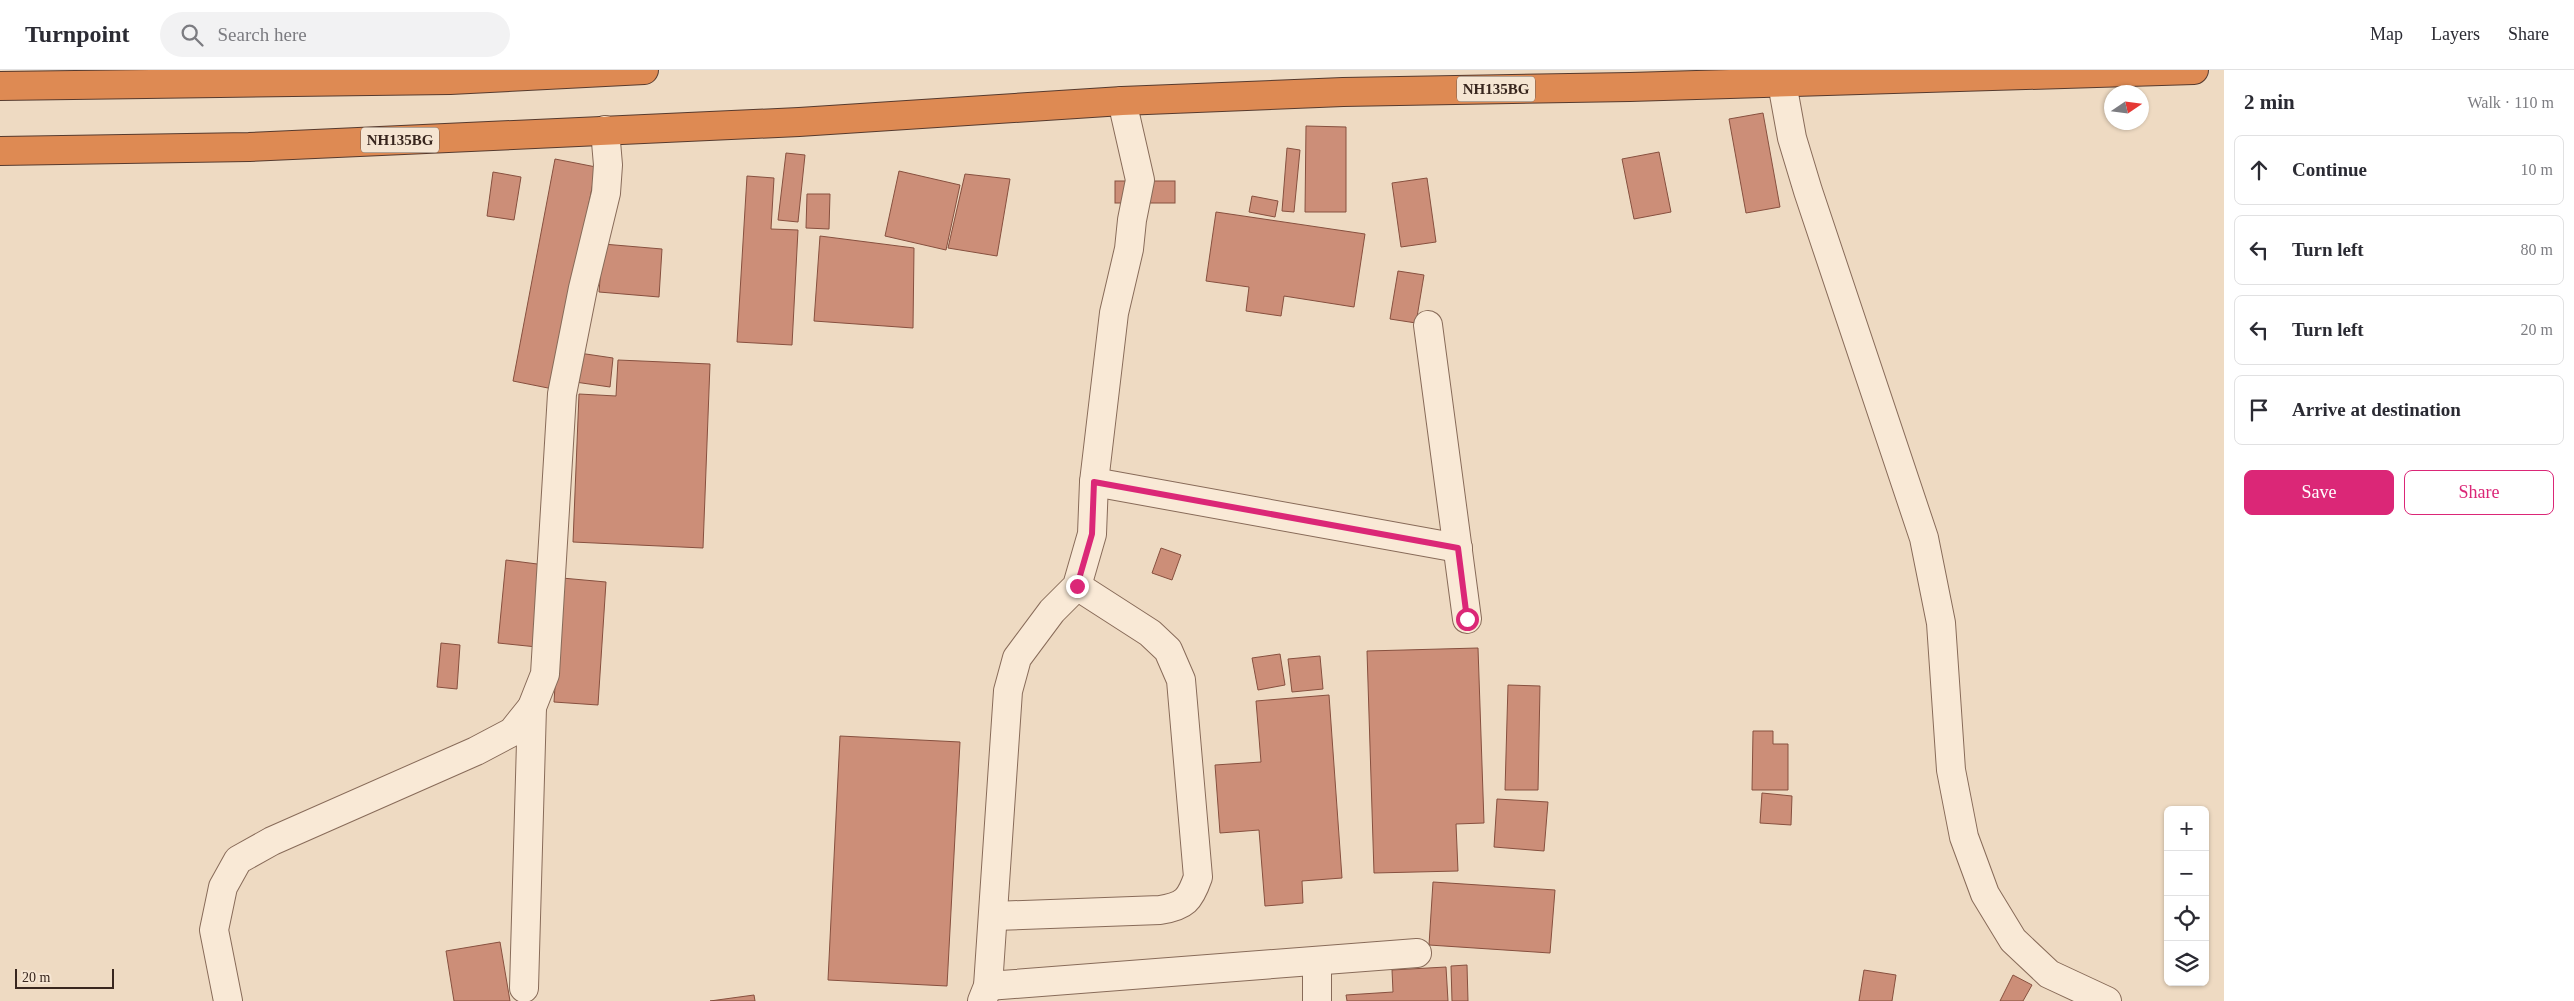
<!DOCTYPE html>
<meta charset="utf-8">
<style>
:root{--surface:#fff;--page:#f2f2f3;--text:#2b2b33;--muted:#7c7c81;--line:#e1e1e2;--accent:#db2777}
body{margin:0;font-family:Georgia,serif;background:var(--page);color:var(--text)}
.controls{position:absolute;right:15px;bottom:15px;display:grid;overflow:hidden;border-radius:8px;box-shadow:0 1px 4px #0004}
.controls button{width:45px;height:45px;display:grid;place-items:center;padding:0;border:0;border-bottom:1px solid var(--line);background:var(--surface);color:var(--text);font:25px sans-serif}
.compass{position:absolute;left:2104px;top:15px;width:45px;height:45px;border-radius:50%;background:var(--surface);box-shadow:0 1px 4px #0004;rotate:77deg}
.scale{position:absolute;left:15px;bottom:12px;width:99px;box-sizing:border-box;padding-left:5px;border:2px solid #38261e;border-top:0;font-size:14px;line-height:18px;white-space:nowrap;color:#38261e;-webkit-text-stroke:4px #f5e5d2;paint-order:stroke}
.stop{position:absolute;width:15px;height:15px;margin:-11px;border:4px solid #db2777;border-radius:50%;background:#fff}
.stop.end{background:#db2777;border-color:#fff;box-shadow:0 1px 5px #0008}
.list{margin:0;padding:0;list-style:none}
h2{display:flex;justify-content:space-between;align-items:center;height:65px;margin:0;padding:0 20px;font-size:21px}
h2 small{font-size:16px;font-weight:400;color:var(--muted)}
.list li{display:grid;grid-template-columns:32px 1fr auto;gap:15px;align-items:center;box-sizing:border-box;height:70px;margin:0 10px 10px;padding:0 10px;border:1px solid var(--line);border-radius:8px}
.list b{display:block;font-size:19px;white-space:nowrap}
.list em{font-size:16px;font-style:normal;color:var(--muted)}
.actions{display:flex;gap:10px;padding:15px 20px}
.actions a{flex:1;padding:11px 0;border:1px solid var(--accent);border-radius:8px;text-align:center;font-size:18px;color:var(--accent)}
.actions .main{background:var(--accent);color:#fff}
.icon{flex:none;width:28px;height:28px;fill:none;stroke:currentColor;stroke-width:2;stroke-linecap:round;stroke-linejoin:round}
.map{position:relative;flex:none;width:2224px;height:931px;overflow:hidden}
header{display:flex;align-items:center;gap:30px;box-sizing:border-box;height:70px;padding:0 25px;background:var(--surface);border-bottom:1px solid var(--line)}
header strong{font-size:24px}
nav{display:flex;gap:28px;margin-inline-start:auto;font-size:18px}
.search{width:350px;height:45px;background:var(--page);display:flex;align-items:center;gap:12px;box-sizing:border-box;padding:0 18px;border-radius:28px;color:var(--muted);font-size:19px}
main{display:flex}
aside{flex:1;background:var(--surface)}
.map>svg:first-child{display:block}
.building{fill:#cc8e78;stroke:#87503f}
.lines{fill:none;stroke-linecap:round;stroke-linejoin:round}
.minor-casing{stroke:#886b59;stroke-width:30}
.highway-casing{stroke:#563a2e;stroke-width:30}
.minor{stroke:#f9e9d6;stroke-width:28}
.highway{stroke:#de8a53;stroke-width:28}
.route{stroke:#db2777;stroke-width:6}
.labels{text-anchor:middle;dominant-baseline:central;stroke-width:4;stroke-linejoin:round;paint-order:stroke}
.shield{fill:#f5e5d2;stroke:#715f54;stroke-width:1}
.shield-label{font-size:15px;font-weight:bold;fill:#38261e}
</style>
<header>
<strong>Turnpoint</strong>
<div class="search"><svg class="icon" aria-label="search" viewBox="0 0 24 24"><circle cx="10" cy="10" r="6"/><path d="M15 15l6 6"/></svg>Search here</div>
<nav><a>Map</a><a>Layers</a><a>Share</a></nav>
</header>
<main>
<div class="map">
<svg width="2224" height="931" viewBox="0 0 2224 931">
<rect width="100%" height="100%" fill="#eedac2"/>
<g class="building">
<path d="M 1763,43 L 1780,137 L 1746,143 L 1729,49 Z"/>
<path d="M 1306,56 L 1346,57 L 1346,142 L 1305,142 Z"/>
<path d="M 1287,78 L 1300,80 L 1294,142 L 1282,141 Z"/>
<path d="M 1659,82 L 1671,142 L 1634,149 L 1622,89 Z"/>
<path d="M 786,83 L 805,85 L 798,152 L 778,150 Z"/>
<path d="M 555,89 L 596,97 L 553,319 L 513,311 Z"/>
<path d="M 899,101 L 960,115 L 946,180 L 885,166 Z"/>
<path d="M 493,102 L 521,107 L 514,150 L 487,146 Z"/>
<path d="M 965,104 L 1010,109 L 997,186 L 948,178 Z"/>
<path d="M 747,106 L 774,108 L 771,159 L 798,160 L 792,275 L 737,272 Z"/>
<path d="M 1427,108 L 1436,172 L 1401,177 L 1392,113 Z"/>
<rect x="1115" y="111" width="60" height="22"/>
<path d="M 807,124 L 830,124 L 829,159 L 806,158 Z"/>
<path d="M 1252,126 L 1278,131 L 1275,147 L 1249,142 Z"/>
<path d="M 1216,142 L 1365,164 L 1354,237 L 1284,226 L 1281,246 L 1246,241 L 1249,217 L 1206,211 Z"/>
<path d="M 820,166 L 914,178 L 913,258 L 814,251 Z"/>
<path d="M 603,174 L 662,179 L 659,227 L 599,222 Z"/>
<path d="M 1398,201 L 1424,205 L 1416,253 L 1390,249 Z"/>
<path d="M 579,283 L 613,288 L 610,317 L 575,312 Z"/>
<path d="M 618,290 L 710,294 L 703,478 L 573,472 L 579,324 L 616,326 Z"/>
<path d="M 1161,478 L 1181,485 L 1172,510 L 1152,503 Z"/>
<path d="M 506,490 L 545,495 L 537,577 L 498,573 Z"/>
<path d="M 562,508 L 606,512 L 598,635 L 554,632 Z"/>
<path d="M 441,573 L 460,575 L 457,619 L 437,617 Z"/>
<path d="M 1478,578 L 1484,753 L 1456,754 L 1458,801 L 1374,803 L 1367,581 Z"/>
<path d="M 1280,584 L 1285,615 L 1258,620 L 1252,588 Z"/>
<path d="M 1320,586 L 1323,619 L 1292,622 L 1288,589 Z"/>
<path d="M 1508,615 L 1540,616 L 1538,720 L 1505,720 Z"/>
<path d="M 1329,625 L 1342,808 L 1302,811 L 1303,833 L 1265,836 L 1259,760 L 1220,763 L 1215,695 L 1261,692 L 1256,631 Z"/>
<path d="M 1753,661 L 1773,661 L 1773,674 L 1788,674 L 1788,720 L 1752,720 Z"/>
<path d="M 840,666 L 960,672 L 947,916 L 828,910 Z"/>
<path d="M 1762,723 L 1792,726 L 1791,755 L 1760,753 Z"/>
<path d="M 1497,729 L 1548,732 L 1544,781 L 1494,777 Z"/>
<path d="M 1433,812 L 1555,820 L 1550,883 L 1429,875 Z"/>
<path d="M 500,872 L 510,931 L 454,931 L 446,881 Z"/>
<path d="M 1467,895 L 1468,931 L 1452,931 L 1451,896 Z"/>
<path d="M 1446,897 L 1448,931 L 1347,931 L 1346,925 L 1393,922 L 1392,900 Z"/>
<path d="M 1864,900 L 1896,905 L 1892,931 L 1859,931 Z"/>
<path d="M 2013,905 L 2032,915 L 2023,931 L 2000,931 Z"/>
<path d="M 754,925 L 755,931 L 710,931 Z"/>
</g>
<g class="lines">
<defs>
<g id="minor">
<path d="M 1782,13 L 1792,68 L 1808,121 L 1924,468 L 1941,553 L 1951,700 L 1964,767 L 1985,824 L 2013,870 L 2049,904 L 2107,931"/>
<path d="M 1428,255 L 1467,549"/>
<path d="M 1094,412 L 1458,478"/>
<path d="M 994,846 L 1160,840 C 1185,836 1190,830 1198,807 L 1181,610 L 1168,580 L 1150,563 L 1077,516"/>
<path d="M 988,916 L 1417,883"/>
<path d="M 524,918 L 532,637"/>
<path d="M 228,931 L 214,860 L 223,817 L 238,790 L 272,771 L 476,681 L 512,662 L 532,637 L 545,604 L 562,324 L 583,218 L 606,123 L 608,95 L 605,60"/>
<path d="M 982,931 L 988,916 L 1008,621 L 1017,588 L 1052,541 L 1077,516 L 1092,464 L 1094,412 L 1114,243 L 1129,179 L 1132,150 L 1140,110 L 1122,31"/>
<path d="M 1317,931 L 1317,891"/>
</g>
<g id="highway">
<path d="M 0,16 L 450,10 L 644,0"/>
<path d="M 0,81 L 249,77 L 799,52 L 1122,31 L 1343,22 L 1630,17 L 2194,0"/>
</g>
</defs>
<use href="#minor" class="minor-casing"/>
<use href="#highway" class="highway-casing"/>
<use href="#minor" class="minor"/>
<use href="#highway" class="highway"/>
</g>
<g class="lines">
<path class="route" d="M 1077,516 L 1092,464 L 1094,412 L 1458,478 L 1467,549"/>
</g>
<g class="labels">
<g class="shield">
<rect x="1457" y="6.5" width="78" height="25" rx="4"/>
<rect x="361" y="57.5" width="78" height="25" rx="4"/>
</g>
<g class="shield-label">
<text x="1496" y="19">NH135BG</text>
<text x="400" y="70">NH135BG</text>
</g>
</g>
</svg>
<div class="controls">
<button>+</button>
<button>−</button>
<button><svg class="icon" aria-label="locate" viewBox="0 0 24 24"><circle cx="12" cy="12" r="6"/><path d="M12 2v4M12 18v4M2 12h4M18 12h4"/></svg></button>
<button><svg class="icon" aria-label="layers" viewBox="0 0 24 24"><path d="M12 4l9 5-9 5-9-5zM3 14l9 5 9-5"/></svg></button>
</div>
<svg class="compass" viewBox="-18 -18 36 36"><path d="M0-13l5 13h-10z" fill="#e53935"/><path d="M0 13l5-13h-10z" fill="#7c7c81"/></svg>
<div class="scale">20 m</div>
<div class="stop" style="left:1467px;top:549px"></div>
<div class="stop end" style="left:1077px;top:516px"></div>
</div>
<aside>
<h2>2 min<small>Walk · 110 m</small></h2>
<ul class="list">
<li><svg class="icon" aria-label="ahead" viewBox="0 0 24 24"><path d="M12 20V5M6 11l6-6 6 6"/></svg><div><b>Continue</b></div><em>10 m</em></li>
<li><svg class="icon" aria-label="left" viewBox="0 0 24 24"><path d="M17 20v-9H6M10 6l-5 5 5 5"/></svg><div><b>Turn left</b></div><em>80 m</em></li>
<li><svg class="icon" aria-label="left" viewBox="0 0 24 24"><path d="M17 20v-9H6M10 6l-5 5 5 5"/></svg><div><b>Turn left</b></div><em>20 m</em></li>
<li><svg class="icon" aria-label="arrive" viewBox="0 0 24 24"><path d="M6 21V4h12l-3 4 3 4H6"/></svg><div><b>Arrive at destination</b></div></li>
</ul>
<div class="actions"><a class="main">Save</a><a>Share</a></div>
</aside>
</main>
